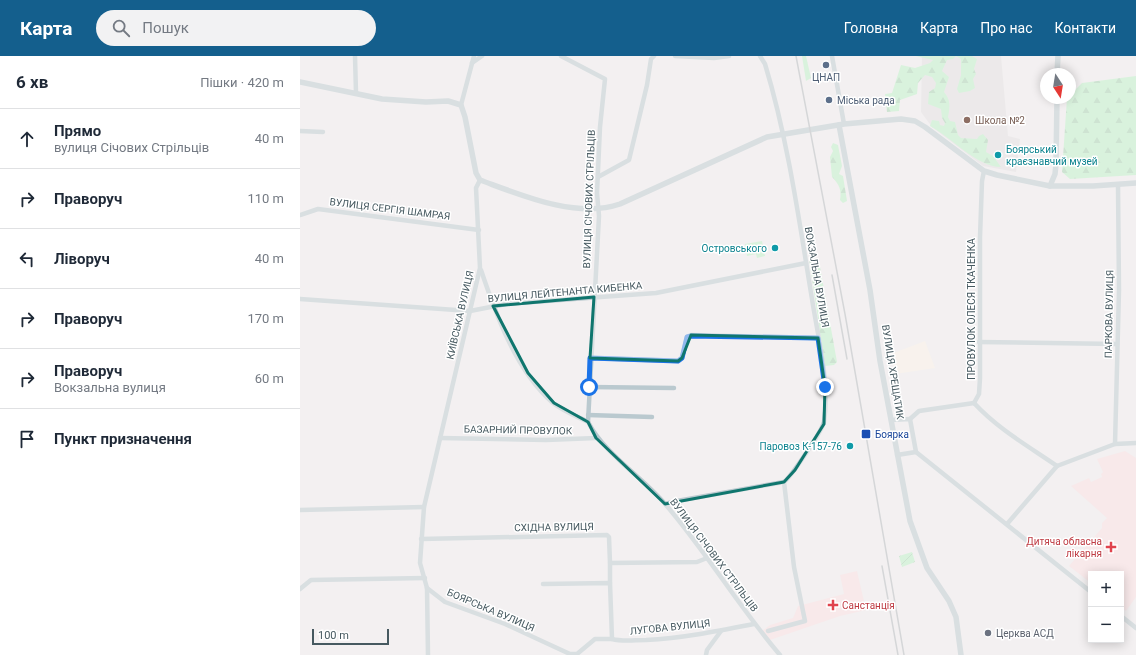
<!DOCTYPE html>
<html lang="uk">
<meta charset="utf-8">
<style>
:root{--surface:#fff;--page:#f2f2f3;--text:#1f2937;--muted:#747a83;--line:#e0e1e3;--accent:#145f8d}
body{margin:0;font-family:Roboto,sans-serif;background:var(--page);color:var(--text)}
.controls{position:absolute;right:12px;bottom:12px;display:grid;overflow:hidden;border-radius:0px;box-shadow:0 2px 10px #0003}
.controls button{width:36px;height:36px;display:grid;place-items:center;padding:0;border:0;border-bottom:1px solid var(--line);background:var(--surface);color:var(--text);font:20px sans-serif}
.compass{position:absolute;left:740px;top:12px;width:36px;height:36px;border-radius:50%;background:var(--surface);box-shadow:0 2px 10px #0003;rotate:168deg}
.scale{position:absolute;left:12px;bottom:10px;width:77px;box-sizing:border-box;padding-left:4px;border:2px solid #465960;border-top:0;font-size:11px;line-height:14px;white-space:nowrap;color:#465960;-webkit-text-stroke:3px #fff;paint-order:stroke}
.stop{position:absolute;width:12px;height:12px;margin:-9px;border:3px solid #1a73e8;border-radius:50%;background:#fff}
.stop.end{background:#1a73e8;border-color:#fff;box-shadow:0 1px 4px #0008}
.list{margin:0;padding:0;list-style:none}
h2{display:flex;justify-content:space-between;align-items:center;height:52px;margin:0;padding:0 16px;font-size:17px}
h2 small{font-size:13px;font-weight:400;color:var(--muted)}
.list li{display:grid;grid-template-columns:26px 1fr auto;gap:12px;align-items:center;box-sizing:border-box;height:60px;padding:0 16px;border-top:1px solid var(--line)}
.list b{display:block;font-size:15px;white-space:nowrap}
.list p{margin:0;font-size:13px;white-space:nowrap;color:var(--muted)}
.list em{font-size:13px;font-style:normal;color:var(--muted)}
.icon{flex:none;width:22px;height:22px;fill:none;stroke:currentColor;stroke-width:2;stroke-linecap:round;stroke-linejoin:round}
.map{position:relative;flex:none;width:836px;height:599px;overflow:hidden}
header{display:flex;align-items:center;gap:24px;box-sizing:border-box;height:56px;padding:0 20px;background:var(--accent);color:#fff}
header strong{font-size:19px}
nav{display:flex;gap:22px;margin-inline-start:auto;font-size:14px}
.search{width:280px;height:36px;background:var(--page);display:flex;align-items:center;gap:10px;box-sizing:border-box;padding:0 14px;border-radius:22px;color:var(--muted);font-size:15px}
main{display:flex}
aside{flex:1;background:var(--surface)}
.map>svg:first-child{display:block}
.commercial{fill:#fef4e9}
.education{fill:#e4e1e3}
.medical{fill:#fee0e3}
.green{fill:#bbf4c6}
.forest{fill:url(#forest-firs)}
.garden{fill:url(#garden-furrows)}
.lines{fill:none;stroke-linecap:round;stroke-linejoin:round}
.minor{stroke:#bac9cf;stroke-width:4.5}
.tertiary{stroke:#bac9cf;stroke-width:5.5}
.rail{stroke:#b2b7bb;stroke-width:1.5}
.route{stroke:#1a73e8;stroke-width:5}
.marked{fill:none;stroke:#0f766e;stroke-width:3;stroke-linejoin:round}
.service-dot{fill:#5c6f8a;stroke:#fff;stroke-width:1.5}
.education-dot{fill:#8d6e63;stroke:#fff;stroke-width:1.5}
.culture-dot{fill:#0f9aa8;stroke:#fff;stroke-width:1.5}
.transit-dot{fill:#1a4fb4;stroke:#fff;stroke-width:1.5}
.health-dot{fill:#e0444e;stroke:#fff;stroke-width:1.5}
.worship-dot{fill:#6b7280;stroke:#fff;stroke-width:1.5}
.labels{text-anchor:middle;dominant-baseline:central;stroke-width:3;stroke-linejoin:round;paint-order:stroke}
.service-label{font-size:10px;fill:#4e5e75;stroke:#fff}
.education-label{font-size:10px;fill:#785e54;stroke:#fff;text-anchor:start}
.culture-label{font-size:10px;fill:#0d838f;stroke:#fff;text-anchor:end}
.street-label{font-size:10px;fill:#465960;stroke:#fff}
.transit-label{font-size:10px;fill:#164399;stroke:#fff;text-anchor:start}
.health-label{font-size:10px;fill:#be3a42;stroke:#fff;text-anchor:end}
.worship-label{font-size:10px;fill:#5b616d;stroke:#fff;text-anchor:start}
</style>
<header>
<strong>Карта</strong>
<div class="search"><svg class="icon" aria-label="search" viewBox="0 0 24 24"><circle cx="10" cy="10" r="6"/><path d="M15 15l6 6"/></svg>Пошук</div>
<nav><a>Головна</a><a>Карта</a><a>Про нас</a><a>Контакти</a></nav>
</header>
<main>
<aside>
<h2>6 хв<small>Пішки · 420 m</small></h2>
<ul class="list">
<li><svg class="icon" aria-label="ahead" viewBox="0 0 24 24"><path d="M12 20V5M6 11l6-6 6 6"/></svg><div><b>Прямо</b><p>вулиця Січових Стрільців</p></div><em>40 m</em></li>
<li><svg class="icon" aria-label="right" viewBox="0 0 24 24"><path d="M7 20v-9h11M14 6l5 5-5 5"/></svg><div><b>Праворуч</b></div><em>110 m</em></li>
<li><svg class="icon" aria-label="left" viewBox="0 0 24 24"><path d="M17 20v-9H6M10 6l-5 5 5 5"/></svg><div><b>Ліворуч</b></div><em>40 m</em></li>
<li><svg class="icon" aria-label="right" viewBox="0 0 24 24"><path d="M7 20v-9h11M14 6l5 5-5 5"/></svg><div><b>Праворуч</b></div><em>170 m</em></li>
<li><svg class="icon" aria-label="right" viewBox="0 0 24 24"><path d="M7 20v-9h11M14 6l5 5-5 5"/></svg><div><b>Праворуч</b><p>Вокзальна вулиця</p></div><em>60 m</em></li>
<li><svg class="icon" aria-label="arrive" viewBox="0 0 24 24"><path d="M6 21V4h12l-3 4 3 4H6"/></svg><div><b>Пункт призначення</b></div></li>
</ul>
</aside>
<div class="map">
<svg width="836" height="599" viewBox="0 0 836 599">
<defs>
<pattern id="forest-firs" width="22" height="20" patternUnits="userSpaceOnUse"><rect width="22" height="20" fill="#bbf4c6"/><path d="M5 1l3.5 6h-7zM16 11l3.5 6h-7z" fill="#a2d3ad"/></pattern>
<pattern id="garden-furrows" width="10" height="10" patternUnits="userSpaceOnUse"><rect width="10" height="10" fill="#bbf4c6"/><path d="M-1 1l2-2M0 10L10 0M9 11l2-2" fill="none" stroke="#a2d3ad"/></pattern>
</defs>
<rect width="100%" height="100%" fill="#f3f0f1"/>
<path class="commercial" d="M 625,285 L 635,312 L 595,318 L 591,298 Z"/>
<path class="education" d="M 622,0 L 701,0 L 708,80 L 720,83 L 716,116 L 683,110 L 632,71 L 621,56 Z"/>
<g class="medical">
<path d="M 825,395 L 836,402 L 836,541 L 826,555 L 821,551 L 821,518 L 791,518 L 791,527 L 769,510 L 802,472 L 802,467 L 807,462 L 771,430 L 789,422 L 791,426 L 802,421 L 801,418 L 803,416 L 797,403 Z"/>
<path d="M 557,515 L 566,554 L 540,560 L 470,584 L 462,575 L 470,569 L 493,562 L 498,550 L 544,538 L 540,519 Z"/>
</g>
<path class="green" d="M 462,185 L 465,200 L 457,202 L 456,198 L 447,200 L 445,188 Z"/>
<g class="forest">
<path d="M 502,0 L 506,0 L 511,22 L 506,25 Z"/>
<path d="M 616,0 L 672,0 L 677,3 L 674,13 L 676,18 L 673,23 L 675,32 L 670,35 L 659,37 L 657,33 L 661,19 L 661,3 L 656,0 L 653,3 L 647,4 L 642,15 L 649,21 L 644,36 C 651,44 650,51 648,61 L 650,65 L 655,66 L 658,79 L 661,82 L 677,83 L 679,80 L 683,78 L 688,84 L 686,96 L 693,100 L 701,111 C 677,111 652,82 630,70 L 632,64 L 639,65 L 640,69 L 644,70 L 645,67 L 642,62 L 641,53 L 628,48 L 629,36 L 635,32 L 636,27 L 632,21 L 625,19 L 618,27 L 617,38 L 600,44 L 599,55 L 587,56 L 585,38 L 592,37 L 601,9 L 615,12 L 630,7 L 633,4 Z"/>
<path d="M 836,20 L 836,119 L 770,123 L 762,116 L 767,42 L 770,42 L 770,39 L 782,27 Z"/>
<path d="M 533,87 L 538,89 L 542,110 L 539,118 L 543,120 L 547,145 L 543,147 L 540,144 C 542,134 539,128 532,121 L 530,101 L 533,95 L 531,91 Z"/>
<path d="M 515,202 L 520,211 L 537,306 L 534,309 L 525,310 L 509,203 Z"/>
</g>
<path class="garden" d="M 612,496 L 615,506 L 602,511 L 599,500 Z"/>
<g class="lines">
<g class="minor">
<path d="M 55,0 L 56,37"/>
<path d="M 261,0 L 305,23 L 300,71 L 297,137 L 299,160 L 288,366 C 306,400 342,420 366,449 C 407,497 439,551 480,599"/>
<path d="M 375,0 L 414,2 L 429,0"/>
<path d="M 460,0 L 465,8 C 488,84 499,164 512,243 C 518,282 530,326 524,366 C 522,375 491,421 484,426 L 494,511 L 505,565 L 468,575"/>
<path d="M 532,0 L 544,68"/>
<path d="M 172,7 L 182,0"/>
<path d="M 161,49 L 174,0"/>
<path d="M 0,75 L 23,76"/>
<path d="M 298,121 L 329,104 L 347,29 L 351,3 L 354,0"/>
<path d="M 0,159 L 18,153 L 179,174"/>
<path d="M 181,214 C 196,259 216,315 253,347 C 263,355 276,360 288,366"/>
<path d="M 0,243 L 170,255 L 206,248 L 356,237 L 506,207"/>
<path d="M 679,286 L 817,288"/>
<path d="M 290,302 L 378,305 L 382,302 L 387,281 L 391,279 L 518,282"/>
<path d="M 289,331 L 374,332"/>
<path d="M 674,347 L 679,338 L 680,322 L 680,181 L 682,125 L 684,115"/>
<path d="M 674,347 C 698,373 728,390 757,410 L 815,388 L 836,387"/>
<path d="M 288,359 L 352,361"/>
<path d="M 610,363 L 619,355 L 674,347"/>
<path d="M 591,364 L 610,363 L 616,396"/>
<path d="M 140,382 L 246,384 L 296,382"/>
<path d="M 815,388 L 819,234 L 818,129"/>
<path d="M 597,399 L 616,396 L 791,536"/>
<path d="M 365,448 L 377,445 L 484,426"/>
<path d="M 0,454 L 124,451"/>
<path d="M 707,468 L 757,410"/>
<path d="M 121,483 L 307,479 L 309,481 L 310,507 L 397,506 L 407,502"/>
<path d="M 310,507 L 310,527"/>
<path d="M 127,532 L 145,546 L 205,568 L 270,598 L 277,598 L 295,583 L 312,583 L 310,527 L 243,528"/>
<path d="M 0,533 L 11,524 L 125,522"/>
<path d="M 821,560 L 836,572"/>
<path d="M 312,583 C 323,586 334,584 346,584 C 383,582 418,575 454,568"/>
<path d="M 128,599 L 127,532 L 120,507 L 124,451 L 180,212 L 176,132 L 180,124"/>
<path d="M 406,599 L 407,594 L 421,575"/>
</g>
<g class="tertiary">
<path d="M 757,18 L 758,0"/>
<path d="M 0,26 L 82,43 L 126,46 L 148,45 L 161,49 L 165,61 L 176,117 L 180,124 C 221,139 276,163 320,148 L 467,81 L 544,68 L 601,63 L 615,65 L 625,71 L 684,115 L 697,119 L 750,130 L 793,130 L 836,127"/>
<path d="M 539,69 L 570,234 L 580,305 L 610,465 L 627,512 L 649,545 L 656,561 L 661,599"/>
<path d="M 750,130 L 755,118 L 756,108 L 757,42"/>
</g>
<g class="rail">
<path d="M 496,0 L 545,258 L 604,599"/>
<path d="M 532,219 L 547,303"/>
<path d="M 582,510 L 598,599"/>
</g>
</g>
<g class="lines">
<path class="route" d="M 289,331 L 290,302 L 378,305 L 382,302 L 387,281 L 391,280 L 518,282 L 525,331"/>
</g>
<path d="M0 0H836V599H0ZM 294,241 L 290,302 L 378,305 L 382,302 L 391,279 L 518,282 L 525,331 L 524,368 L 495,414 L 484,426 L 365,448 L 296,382 L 288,366 L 254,347 L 228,317 L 193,250 Z" fill="#f3f0f1" fill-opacity=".55" fill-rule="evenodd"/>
<path class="marked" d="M 294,241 L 290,302 L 378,305 L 382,302 L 391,279 L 518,282 L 525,331 L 524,368 L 495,414 L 484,426 L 365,448 L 296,382 L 288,366 L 254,347 L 228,317 L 193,250 Z"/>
<g class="service-dot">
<circle cx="526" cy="9" r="4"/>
<circle cx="529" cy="44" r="4"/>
</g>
<circle class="education-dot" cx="667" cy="64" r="4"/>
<g class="culture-dot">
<circle cx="698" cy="99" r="4"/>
<circle cx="475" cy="192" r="4"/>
<circle cx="550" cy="390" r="4"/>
</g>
<rect class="transit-dot" x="561" y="373" width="10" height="10" rx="2"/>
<g class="health-dot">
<path d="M809 485h4v4h4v4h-4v4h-4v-4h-4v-4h4z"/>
<path d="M531 543h4v4h4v4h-4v4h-4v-4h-4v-4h4z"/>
</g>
<circle class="worship-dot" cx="688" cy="577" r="4"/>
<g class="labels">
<g class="service-label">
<text x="526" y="21">ЦНАП</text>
<text x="537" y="44" text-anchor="start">Міська рада</text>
</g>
<g class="education-label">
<text x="675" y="64">Школа №2</text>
</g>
<g class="culture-label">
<text x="706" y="93" text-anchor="start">Боярський<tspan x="706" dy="12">краєзнавчий музей</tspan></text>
<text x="467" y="192">Островського</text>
<text x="542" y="390">Паровоз К-157-76</text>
</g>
<g class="street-label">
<text transform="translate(289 143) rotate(-88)">ВУЛИЦЯ СІЧОВИХ СТРІЛЬЦІВ</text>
<text transform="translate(90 153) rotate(7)">ВУЛИЦЯ СЕРГІЯ ШАМРАЯ</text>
<text transform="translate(517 221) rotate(80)">ВОКЗАЛЬНА ВУЛИЦЯ</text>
<text transform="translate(265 236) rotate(-5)">ВУЛИЦЯ ЛЕЙТЕНАНТА КИБЕНКА</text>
<text transform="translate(671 253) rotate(-90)">ПРОВУЛОК ОЛЕСЯ ТКАЧЕНКА</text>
<text transform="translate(809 258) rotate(-89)">ПАРКОВА ВУЛИЦЯ</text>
<text transform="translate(160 259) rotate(-77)">КИЇВСЬКА ВУЛИЦЯ</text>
<text transform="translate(593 316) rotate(81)">ВУЛИЦЯ ХРЕЩАТИК</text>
<text transform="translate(218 374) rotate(1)">БАЗАРНИЙ ПРОВУЛОК</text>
<text transform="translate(254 471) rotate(-1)">СХІДНА ВУЛИЦЯ</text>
<text transform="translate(414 499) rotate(53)">ВУЛИЦЯ СІЧОВИХ СТРІЛЬЦІВ</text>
<text transform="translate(191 554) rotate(23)">БОЯРСЬКА ВУЛИЦЯ</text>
<text transform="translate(370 571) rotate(-6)">ЛУГОВА ВУЛИЦЯ</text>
</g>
<g class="transit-label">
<text x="575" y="378">Боярка</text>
</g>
<g class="health-label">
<text x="802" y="485">Дитяча обласна<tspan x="802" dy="12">лікарня</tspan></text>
<text x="542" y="549" text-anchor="start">Санстанція</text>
</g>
<g class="worship-label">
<text x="696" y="577">Церква АСД</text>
</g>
</g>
</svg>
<div class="controls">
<button>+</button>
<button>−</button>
</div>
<svg class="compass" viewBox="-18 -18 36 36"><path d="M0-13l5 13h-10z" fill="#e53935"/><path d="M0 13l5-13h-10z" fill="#747a83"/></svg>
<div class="scale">100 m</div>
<div class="stop" style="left:289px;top:331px"></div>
<div class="stop end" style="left:525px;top:331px"></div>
</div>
</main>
